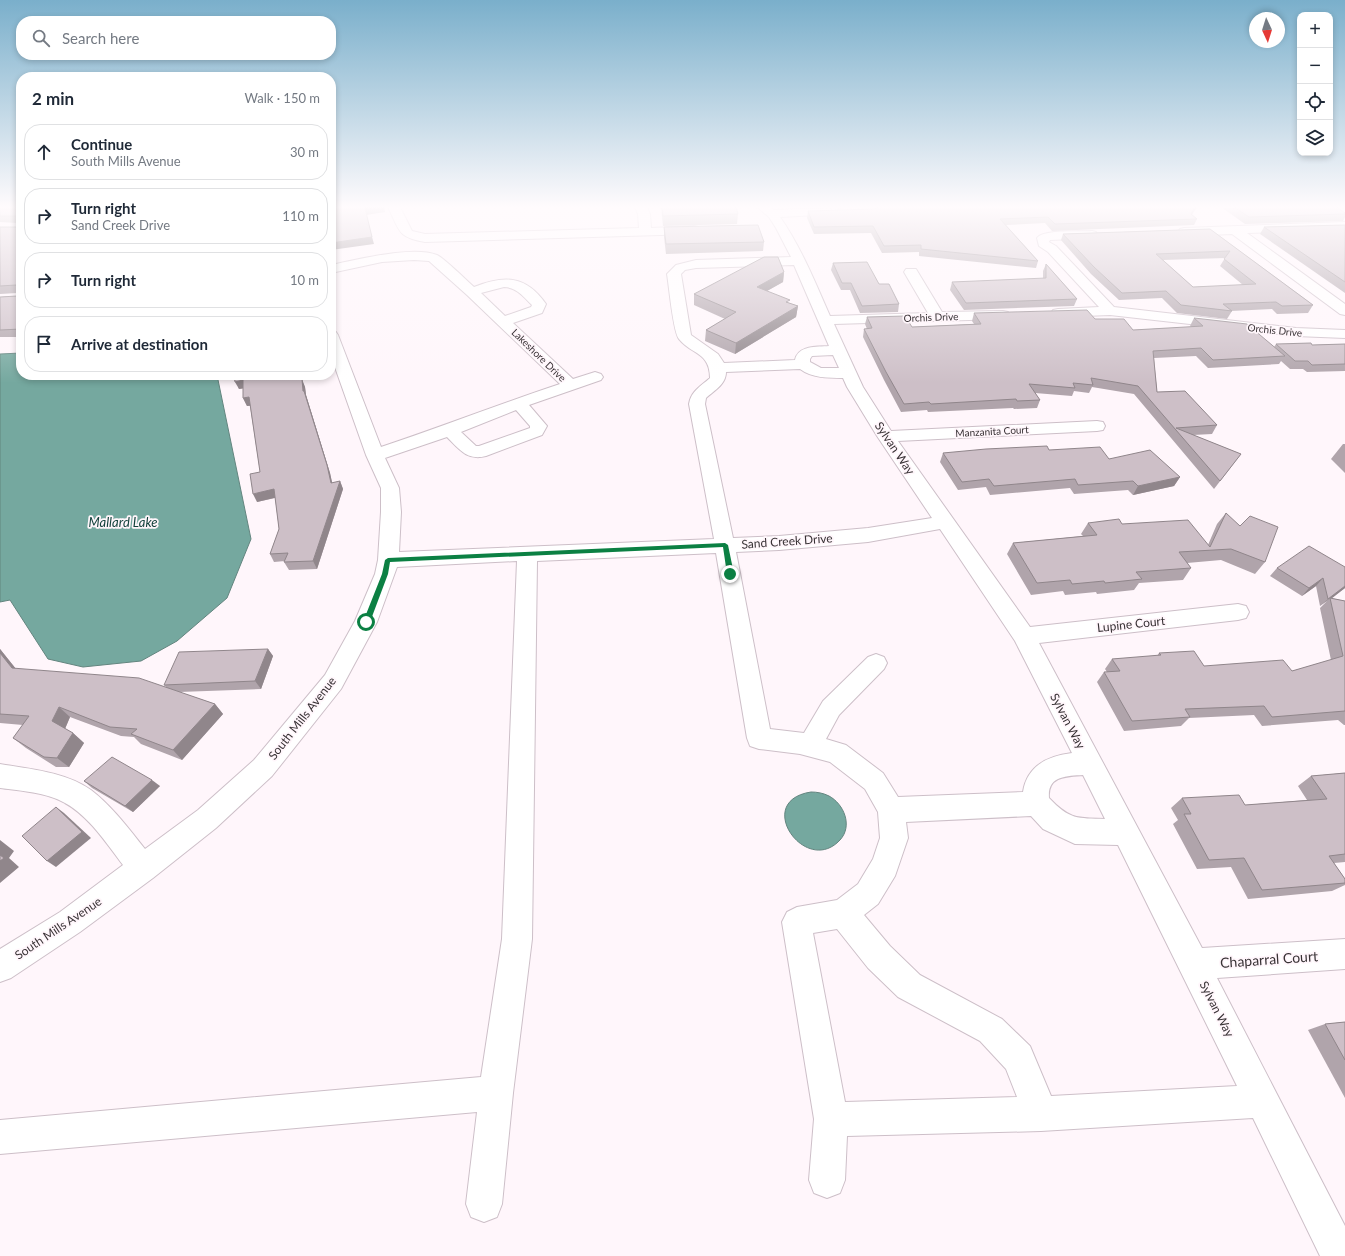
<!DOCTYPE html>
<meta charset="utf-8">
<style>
:root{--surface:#fff;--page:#f6f6f7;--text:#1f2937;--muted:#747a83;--line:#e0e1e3}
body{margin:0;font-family:Lato,sans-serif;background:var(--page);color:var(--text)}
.controls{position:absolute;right:12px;top:12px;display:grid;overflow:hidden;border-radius:8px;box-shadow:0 2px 6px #0003}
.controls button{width:36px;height:36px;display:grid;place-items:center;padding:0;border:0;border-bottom:1px solid var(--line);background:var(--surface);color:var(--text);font:20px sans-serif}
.compass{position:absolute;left:1249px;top:12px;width:36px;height:36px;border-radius:50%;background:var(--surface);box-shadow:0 2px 6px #0003;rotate:176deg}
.stop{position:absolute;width:12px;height:12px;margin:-9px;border:3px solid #0b8043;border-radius:50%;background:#fff}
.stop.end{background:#0b8043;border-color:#fff;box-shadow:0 1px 4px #0008}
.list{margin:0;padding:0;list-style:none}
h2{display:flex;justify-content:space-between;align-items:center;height:52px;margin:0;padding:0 16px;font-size:17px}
h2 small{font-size:13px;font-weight:400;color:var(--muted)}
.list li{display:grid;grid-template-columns:26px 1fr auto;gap:12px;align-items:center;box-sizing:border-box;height:56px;margin:0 8px 8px;padding:0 8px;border:1px solid var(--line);border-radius:16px}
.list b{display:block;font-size:15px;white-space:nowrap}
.list p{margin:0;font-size:13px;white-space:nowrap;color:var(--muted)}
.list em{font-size:13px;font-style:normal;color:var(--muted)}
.icon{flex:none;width:22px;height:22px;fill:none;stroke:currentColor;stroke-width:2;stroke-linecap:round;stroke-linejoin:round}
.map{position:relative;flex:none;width:1345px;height:1256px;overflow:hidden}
.search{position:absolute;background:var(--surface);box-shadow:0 2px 6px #0003;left:16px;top:16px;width:320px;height:44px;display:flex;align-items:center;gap:10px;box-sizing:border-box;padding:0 14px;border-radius:16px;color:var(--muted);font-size:15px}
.panel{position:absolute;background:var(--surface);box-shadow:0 2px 6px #0003;left:16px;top:72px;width:320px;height:308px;border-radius:16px}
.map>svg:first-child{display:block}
.water{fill:#75a89f;stroke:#63857f}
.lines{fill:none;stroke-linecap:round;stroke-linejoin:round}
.minor-casing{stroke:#cdbfc8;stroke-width:2}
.minor{fill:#fff;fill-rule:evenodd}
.wall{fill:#b0a4ab;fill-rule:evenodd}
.shaded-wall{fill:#90868b}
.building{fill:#cdbfc7;stroke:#90868b;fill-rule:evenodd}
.route{fill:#0b8043}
.labels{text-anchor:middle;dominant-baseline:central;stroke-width:3.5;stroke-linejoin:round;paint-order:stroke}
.far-street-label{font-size:10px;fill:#383235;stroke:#fff6fb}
.street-label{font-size:12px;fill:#383235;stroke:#fff6fb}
.water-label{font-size:13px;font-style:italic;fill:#13423c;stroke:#fff6fb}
.near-street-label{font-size:14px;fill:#383235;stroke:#fff6fb}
</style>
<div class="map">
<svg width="1345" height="1256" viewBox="0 0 1345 1256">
<rect width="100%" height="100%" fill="#fff6fb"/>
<g class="water">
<path d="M 21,353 L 21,375 L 217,375 L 251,539 L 227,598 L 177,641 L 141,661 L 83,667 L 48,659 L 10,600 L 0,602 L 0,354 Z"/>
<path d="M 811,792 C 817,792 823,793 829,796 C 844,804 853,826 840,840 C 806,877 752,801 811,792 Z"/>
</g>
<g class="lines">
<defs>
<g id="minor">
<path d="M 388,207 L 400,207 L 412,231 L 425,234 L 639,228 L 638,214 L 635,207 L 647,207 L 650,214 L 651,228 L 694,226 L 698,227 L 700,230 L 698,233 L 694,234 L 425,242 C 397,237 400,231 388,207 Z"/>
<path d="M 757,207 L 770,207 L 774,210 L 836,208 L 840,209 L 842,211 L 840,213 L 836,214 L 780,217 C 801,247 815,282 830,316 L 928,313 L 904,272 L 906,269 L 916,269 L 942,312 L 1003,311 L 1008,312 L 1010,315 L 1008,318 L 1003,319 L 834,324 L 863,387 L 891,431 L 1097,421 L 1103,422 L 1105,426 L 1103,430 L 1097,431 L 898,441 L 1030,627 L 1238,604 L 1246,606 L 1249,612 L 1246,618 L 1238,620 L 1039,643 L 1202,948 L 1345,939 L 1345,969 L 1217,978 L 1345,1226 L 1345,1256 L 1320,1256 L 1253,1118 L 1041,1131 L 847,1136 L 845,1180 L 840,1193 L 827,1198 L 814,1193 L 809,1180 L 814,1119 L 782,922 L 787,912 L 797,907 L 837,900 L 858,884 L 873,859 L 880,838 L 878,812 L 865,789 L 830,762 L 800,754 L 759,749 L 750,746 L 747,738 L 716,553 L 537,561 L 532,939 L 513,1093 L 502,1204 L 497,1217 L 484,1222 L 471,1217 L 466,1204 L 477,1112 L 0,1154 L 0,1120 L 481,1077 L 502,939 L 517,561 L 397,567 L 377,622 L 341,689 L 272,776 L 216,828 L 153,878 L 80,932 L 11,978 L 0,982 L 0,949 L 60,912 L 123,865 C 107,844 89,816 65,803 C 46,792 21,791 0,788 L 0,764 C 30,769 66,772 91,790 C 112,806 129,829 145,849 L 198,810 L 254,760 L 325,675 L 355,621 L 375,574 L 378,560 L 381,512 L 381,488 L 366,455 L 331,356 L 331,331 L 336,332 L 338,335 L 381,447 C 441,427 500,404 560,384 L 467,295 L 429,261 L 414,260 L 382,262 L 331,273 L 331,265 C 356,260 413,245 437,255 C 445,259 466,280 474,287 C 504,275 526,275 546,304 L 542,313 L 513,323 L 573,379 L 595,372 L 601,374 L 603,377 L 601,380 L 529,405 L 547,426 L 542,435 L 486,456 C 467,461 459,449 447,437 L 385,458 L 399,488 L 401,512 L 399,552 L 714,539 L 689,404 C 691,391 701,386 710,378 C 710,352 692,355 679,339 C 673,332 669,285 667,274 L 676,265 L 696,260 L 791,257 L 776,228 L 769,217 ZM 794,265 L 829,346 C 817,347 798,345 795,360 L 724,363 L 718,354 L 691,335 L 681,274 L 685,270 L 696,268 ZM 504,287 C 516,287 524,297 532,305 L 531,307 L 505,316 L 481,293 ZM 833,355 L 839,368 L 821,368 L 810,362 L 810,359 L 812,356 ZM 800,369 C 812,378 828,378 843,378 L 847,387 L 877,436 L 932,518 L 868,528 L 779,536 L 733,538 L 705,404 L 706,398 C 715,390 726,384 726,372 ZM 516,410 L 530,426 L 530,428 L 479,446 L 476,446 L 461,432 ZM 940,529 L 1015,641 L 1072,753 C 1047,756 1027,766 1023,792 L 898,797 L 883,773 L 846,745 L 826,739 L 839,715 L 884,669 L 887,663 L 884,657 L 876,654 L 868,657 L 823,701 L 804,733 L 770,729 L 736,552 L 779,550 L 868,542 ZM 1083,775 L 1105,819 C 1077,818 1070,820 1049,798 C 1047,776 1066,776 1083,775 ZM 1031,816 L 1043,829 L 1075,844 L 1118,845 L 1237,1086 L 1051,1096 L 1030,1046 L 1002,1019 L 920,975 L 890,946 L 864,915 L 878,904 L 895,876 L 908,838 L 906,822 ZM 837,929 L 868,968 L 898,997 L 980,1041 L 1006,1069 L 1017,1097 L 845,1102 L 813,933 Z"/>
<path d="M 1345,222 L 1345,230 L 1247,233 L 1345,304 L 1345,315 L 1340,314 L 1232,234 L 1184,236 L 1180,235 L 1178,232 L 1180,229 L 1184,228 Z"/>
<path d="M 1092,231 L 1096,232 L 1098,235 L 1096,238 L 1050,240 L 1049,242 L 1056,246 L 1114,307 L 1296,328 L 1345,330 L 1345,338 L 1296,336 L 1110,315 L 1058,317 L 1053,316 L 1051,313 L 1053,310 L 1058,309 L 1099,307 L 1048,252 L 1039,246 L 1037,238 C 1044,229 1080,232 1092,231 Z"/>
</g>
</defs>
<use href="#minor" class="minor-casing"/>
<use href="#minor" class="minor"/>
</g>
<g class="wall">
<path d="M 0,207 L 21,207 L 21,337 L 0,337 L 0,297 L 17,296 L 17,293 L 0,294 L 0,227 L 17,227 L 18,225 L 18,223 L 0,222 Z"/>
<path d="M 661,207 L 736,207 L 738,214 L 737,224 L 663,226 Z"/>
<path d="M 878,207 L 1197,207 L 1192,215 L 1197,219 L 1194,225 L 1052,231 L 1045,223 L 1006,225 L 1038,261 L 1036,268 L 919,256 L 919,252 L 882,253 L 871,233 L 814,234 L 807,218 L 808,211 L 874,209 Z"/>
<path d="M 1221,207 L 1337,207 L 1345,213 L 1345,217 L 1343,221 L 1245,224 Z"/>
<path d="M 1345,225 L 1345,293 L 1260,234 L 1264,227 Z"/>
<path d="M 664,227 L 764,242 L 763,251 L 666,254 L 664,237 Z"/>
<path d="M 1210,229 L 1313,305 L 1308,313 L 1277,314 L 1272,309 L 1231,311 L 1232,311 L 1227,319 L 1177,313 L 1162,298 L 1119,300 L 1091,274 L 1061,240 L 1063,234 ZM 1225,258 L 1220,266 L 1243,285 L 1193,287 L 1163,260 Z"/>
<path d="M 833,263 L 879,284 L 899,304 L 898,312 L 860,313 L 850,290 L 841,290 L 831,270 Z"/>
<path d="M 1046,264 L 1077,299 L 1074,306 L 964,310 L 950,290 L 952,282 L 1043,279 L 1043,271 Z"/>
<path d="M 784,272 L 783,282 L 767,291 L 789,303 L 798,306 L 796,317 L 735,354 L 705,341 L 706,330 L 725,319 L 694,305 L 694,294 Z"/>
<path d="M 974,313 L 1095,319 L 1133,330 L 1191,327 L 1190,326 L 1194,318 L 1274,347 L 1276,344 L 1312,345 L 1345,344 L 1345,371 L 1307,372 L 1303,369 L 1290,369 L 1281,361 L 1279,364 L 1208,368 L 1196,356 L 1154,358 L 1157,392 L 1217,425 L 1212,434 L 1193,435 L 1241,454 L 1214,489 L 1134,394 L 1092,387 L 1089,393 L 1074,391 L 1072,396 L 1035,393 L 1040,400 L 1037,408 L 1014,409 L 1013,408 L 928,412 L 927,410 L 901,412 L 884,380 L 863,337 L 864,329 L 867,329 L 865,324 L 867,317 L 912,327 L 974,324 L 972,321 Z"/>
<path d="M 234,375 L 300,375 L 301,379 L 305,387 L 306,395 L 330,473 L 332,483 L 340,481 L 343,489 L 317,569 L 289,570 L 284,562 L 285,561 L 274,562 L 270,554 L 279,529 L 275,498 L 257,502 L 260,472 L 250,406 L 247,406 L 243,398 L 243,388 L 239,389 Z"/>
<path d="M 1343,444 L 1345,444 L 1345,473 L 1331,459 Z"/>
<path d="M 1049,450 L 1109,459 L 1180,477 L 1174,486 L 1133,495 L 1128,490 L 1074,494 L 1070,488 L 990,495 L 986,487 L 958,490 L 940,462 L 943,453 Z"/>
<path d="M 1226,513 L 1265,562 L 1255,574 L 1221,560 L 1187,563 L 1191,568 L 1183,580 L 1139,583 L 1134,590 L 1097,594 L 1096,592 L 1065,595 L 1063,591 L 1031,595 L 1007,554 L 1013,543 L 1083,536 L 1081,534 L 1088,523 L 1122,524 L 1208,545 L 1217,524 Z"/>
<path d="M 1345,567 L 1345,588 L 1331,598 L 1345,601 L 1345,725 L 1344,725 L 1338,720 L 1262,726 L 1254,715 L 1189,718 L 1181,726 L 1124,731 L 1097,682 L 1104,672 L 1107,672 L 1105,669 L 1112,659 L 1157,656 L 1159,653 L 1204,666 L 1292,671 L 1331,660 L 1320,608 L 1327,601 L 1320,606 L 1316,586 L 1302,596 L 1270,576 L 1277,568 Z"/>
<path d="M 0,649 L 16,669 L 166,687 L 164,685 L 268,649 L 273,656 L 261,689 L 179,692 L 215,704 L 223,714 L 182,760 L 141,744 L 134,737 L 121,736 L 70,717 L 65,729 L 73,733 L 84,743 L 69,767 L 56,767 L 26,748 L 13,738 L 23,725 L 0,723 Z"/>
<path d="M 1345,773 L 1345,862 L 1334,863 L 1345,879 L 1345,885 L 1332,891 L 1248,899 L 1231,867 L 1197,869 L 1173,824 L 1178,820 L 1171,808 L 1182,798 L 1245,805 L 1307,800 L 1298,786 L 1311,776 Z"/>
<path d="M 84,781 L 160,786 L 133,812 L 92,788 Z"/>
<path d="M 1345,1022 L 1345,1098 L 1308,1030 L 1325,1024 Z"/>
</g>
<g class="shaded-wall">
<path d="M 371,207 L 384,207 L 385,212 L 366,215 L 374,244 L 331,250 L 331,243 L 365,208 Z"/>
<path d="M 1195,207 L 1197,207 L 1187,220 L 1191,214 Z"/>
<path d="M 784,272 L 783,282 L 756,297 L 757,287 Z"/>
<path d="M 798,306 L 796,317 L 735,354 L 736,343 Z"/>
<path d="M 298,375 L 300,375 L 302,387 L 298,379 Z"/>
<path d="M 302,379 L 305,387 L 306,395 L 330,473 L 334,491 L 331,483 L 303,391 Z"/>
<path d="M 243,380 L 247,388 L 239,389 L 235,382 Z"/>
<path d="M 249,397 L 253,405 L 247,406 L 243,398 Z"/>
<path d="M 1180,477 L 1174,486 L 1133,495 L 1138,486 Z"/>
<path d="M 340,481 L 343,489 L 317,569 L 313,561 Z"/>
<path d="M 274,489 L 278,497 L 257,502 L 253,494 Z"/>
<path d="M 1323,578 L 1316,586 L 1302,596 L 1309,588 Z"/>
<path d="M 1345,586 L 1345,588 L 1331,599 L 1330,598 L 1320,606 L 1328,599 Z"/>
<path d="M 0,649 L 24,679 L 12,668 L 0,653 Z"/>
<path d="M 268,649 L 273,656 L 261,689 L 255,681 Z"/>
<path d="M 215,704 L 223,714 L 182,760 L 173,750 Z"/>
<path d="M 59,707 L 70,717 L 64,731 L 52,721 Z"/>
<path d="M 73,733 L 84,743 L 69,767 L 57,758 Z"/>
<path d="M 152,780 L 160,786 L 133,812 L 125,806 Z"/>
<path d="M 56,807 L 64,813 L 91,838 L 56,867 L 47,861 Z"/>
<path d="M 0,840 L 14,851 L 9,858 L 19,867 L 0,883 Z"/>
</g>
<g class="building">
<path d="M 0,207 L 21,207 L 21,329 L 0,330 L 0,297 L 17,296 L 17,287 L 16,285 L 0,286 L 0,227 L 17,227 L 18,225 L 18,216 L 0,216 Z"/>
<path d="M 331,207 L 371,207 L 365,208 L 372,237 L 331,243 Z"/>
<path d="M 662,207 L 736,207 L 738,214 L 663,216 Z"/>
<path d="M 879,207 L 1195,207 L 1191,214 L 1197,219 L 1055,224 L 1048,217 L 1000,219 L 1038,261 L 921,249 L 921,245 L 884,246 L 873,226 L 814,227 L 808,211 L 874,209 Z"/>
<path d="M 1234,207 L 1337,207 L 1345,213 L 1345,214 L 1249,217 Z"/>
<path d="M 758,225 L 764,242 L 666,244 L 664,227 Z"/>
<path d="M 1345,225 L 1345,282 L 1264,227 Z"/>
<path d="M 1210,229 L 1313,305 L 1282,306 L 1276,302 L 1223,304 L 1232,311 L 1181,305 L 1166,291 L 1122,293 L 1094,267 L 1063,234 ZM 1230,251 L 1224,259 L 1256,284 L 1193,287 L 1156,254 Z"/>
<path d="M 764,257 L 778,257 L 784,272 L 757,287 L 790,300 L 786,302 L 798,306 L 736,343 L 706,330 L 736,312 L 694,294 Z"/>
<path d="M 867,262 L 879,284 L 889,284 L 899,304 L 862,306 L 851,283 L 842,283 L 833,263 Z"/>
<path d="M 1046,264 L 1077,299 L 966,303 L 952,282 L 1046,278 Z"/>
<path d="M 1087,310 L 1095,319 L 1124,319 L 1133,330 L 1203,326 L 1194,318 L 1247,324 L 1285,356 L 1213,360 L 1201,348 L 1153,351 L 1157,392 L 1185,391 L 1217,425 L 1176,428 L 1241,454 L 1220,481 L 1138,386 L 1091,378 L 1093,385 L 1073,383 L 1075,388 L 1029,384 L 1040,400 L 1017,401 L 1016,399 L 931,404 L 929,402 L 904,404 L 886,372 L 864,329 L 872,328 L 867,317 L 905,316 L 912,327 L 981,324 L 974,313 Z"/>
<path d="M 1311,343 L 1312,345 L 1345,344 L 1345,364 L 1312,365 L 1308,361 L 1295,361 L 1276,344 Z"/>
<path d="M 234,375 L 298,375 L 298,379 L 302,379 L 303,391 L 304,391 L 327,465 L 331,483 L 340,481 L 313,561 L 284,562 L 288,553 L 270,554 L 279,529 L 274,489 L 253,494 L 250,474 L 260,472 L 249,397 L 243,398 L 243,380 L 235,382 Z"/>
<path d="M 1047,446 L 1049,450 L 1100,447 L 1109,459 L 1150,450 L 1180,477 L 1138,486 L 1133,481 L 1078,485 L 1075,479 L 994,486 L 989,479 L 962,482 L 943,453 L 986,449 Z"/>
<path d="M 1226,513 L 1240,526 L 1250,516 L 1278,527 L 1265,562 L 1231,549 L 1179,552 L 1191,568 L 1136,572 L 1142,579 L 1105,583 L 1104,581 L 1072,584 L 1070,580 L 1037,583 L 1013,543 L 1097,535 L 1088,523 L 1119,519 L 1122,524 L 1188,520 L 1210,547 Z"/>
<path d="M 1309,546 L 1345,567 L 1345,586 L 1328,599 L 1323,578 L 1309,588 L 1277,568 Z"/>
<path d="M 1330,598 L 1345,601 L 1345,711 L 1272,717 L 1264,706 L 1185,709 L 1190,717 L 1132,721 L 1104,672 L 1120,671 L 1112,659 L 1161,655 L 1159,653 L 1194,651 L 1204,666 L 1283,660 L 1292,671 L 1343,656 Z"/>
<path d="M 268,649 L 255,681 L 164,685 L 179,652 Z"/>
<path d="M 0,653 L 12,668 L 139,678 L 215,704 L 173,750 L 131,734 L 137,729 L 110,727 L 59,707 L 52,721 L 73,733 L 57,758 L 44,757 L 13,738 L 29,716 L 0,714 Z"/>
<path d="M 112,757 L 152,780 L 125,806 L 84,781 Z"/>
<path d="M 1345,773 L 1345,854 L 1329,856 L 1345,879 L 1345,883 L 1262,890 L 1244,858 L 1209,860 L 1184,814 L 1191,814 L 1182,798 L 1239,795 L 1245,805 L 1327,799 L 1311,776 Z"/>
<path d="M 56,807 L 82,832 L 47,861 L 22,836 Z"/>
<path d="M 0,855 L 4,858 L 0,861 Z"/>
<path d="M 1345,1022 L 1345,1060 L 1325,1024 Z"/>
</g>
<linearGradient id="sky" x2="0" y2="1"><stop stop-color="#7aafcb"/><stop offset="0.54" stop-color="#fffbfd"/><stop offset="1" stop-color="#fffbfd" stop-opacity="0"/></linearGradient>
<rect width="1345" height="383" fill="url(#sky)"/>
<path class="route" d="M 725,543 L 728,545 L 734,574 L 730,576 L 727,574 L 723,547 L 390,562 L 388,574 L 370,622 L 366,625 L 363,622 L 382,574 L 385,560 L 388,558 Z"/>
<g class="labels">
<g class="far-street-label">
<text transform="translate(931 317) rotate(-2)">Orchis Drive</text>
<text transform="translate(1275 330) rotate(6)">Orchis Drive</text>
<text transform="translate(539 355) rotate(44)">Lakeshore Drive</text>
<text transform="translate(992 431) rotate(-3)">Manzanita Court</text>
</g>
<g class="street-label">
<text transform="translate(895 448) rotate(56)">Sylvan Way</text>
<text transform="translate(787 541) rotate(-4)">Sand Creek Drive</text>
<text transform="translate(1131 624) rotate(-6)">Lupine Court</text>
<text transform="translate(302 718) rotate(-52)">South Mills Avenue</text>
<text transform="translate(1068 721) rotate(62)">Sylvan Way</text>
<text transform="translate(58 928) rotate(-34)">South Mills Avenue</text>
<text transform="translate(1217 1009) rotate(63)">Sylvan Way</text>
</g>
<g class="water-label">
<text x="123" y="522">Mallard Lake</text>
</g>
<g class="near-street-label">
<text transform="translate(1269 959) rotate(-4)">Chaparral Court</text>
</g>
</g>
</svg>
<div class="controls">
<button>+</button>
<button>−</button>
<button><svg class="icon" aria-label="locate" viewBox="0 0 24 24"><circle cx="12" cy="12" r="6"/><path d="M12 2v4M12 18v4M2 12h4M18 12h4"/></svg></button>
<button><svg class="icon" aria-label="layers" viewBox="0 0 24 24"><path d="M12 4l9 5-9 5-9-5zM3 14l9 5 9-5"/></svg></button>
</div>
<svg class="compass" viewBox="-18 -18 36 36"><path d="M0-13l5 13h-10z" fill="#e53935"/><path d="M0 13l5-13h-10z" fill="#747a83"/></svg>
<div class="stop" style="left:366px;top:622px"></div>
<div class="stop end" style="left:730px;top:574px"></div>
<div class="search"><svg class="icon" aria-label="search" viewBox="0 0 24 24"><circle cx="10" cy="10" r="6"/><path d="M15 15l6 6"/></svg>Search here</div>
<section class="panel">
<h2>2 min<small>Walk · 150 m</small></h2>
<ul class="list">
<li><svg class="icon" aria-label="ahead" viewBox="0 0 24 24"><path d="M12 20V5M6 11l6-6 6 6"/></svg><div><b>Continue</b><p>South Mills Avenue</p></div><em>30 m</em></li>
<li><svg class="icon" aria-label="right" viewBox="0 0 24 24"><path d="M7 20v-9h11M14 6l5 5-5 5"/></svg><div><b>Turn right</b><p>Sand Creek Drive</p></div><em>110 m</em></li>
<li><svg class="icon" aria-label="right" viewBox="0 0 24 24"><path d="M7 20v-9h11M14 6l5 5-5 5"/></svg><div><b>Turn right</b></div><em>10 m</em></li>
<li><svg class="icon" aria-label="arrive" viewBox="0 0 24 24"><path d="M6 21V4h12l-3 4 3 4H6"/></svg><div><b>Arrive at destination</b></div></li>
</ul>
</section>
</div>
